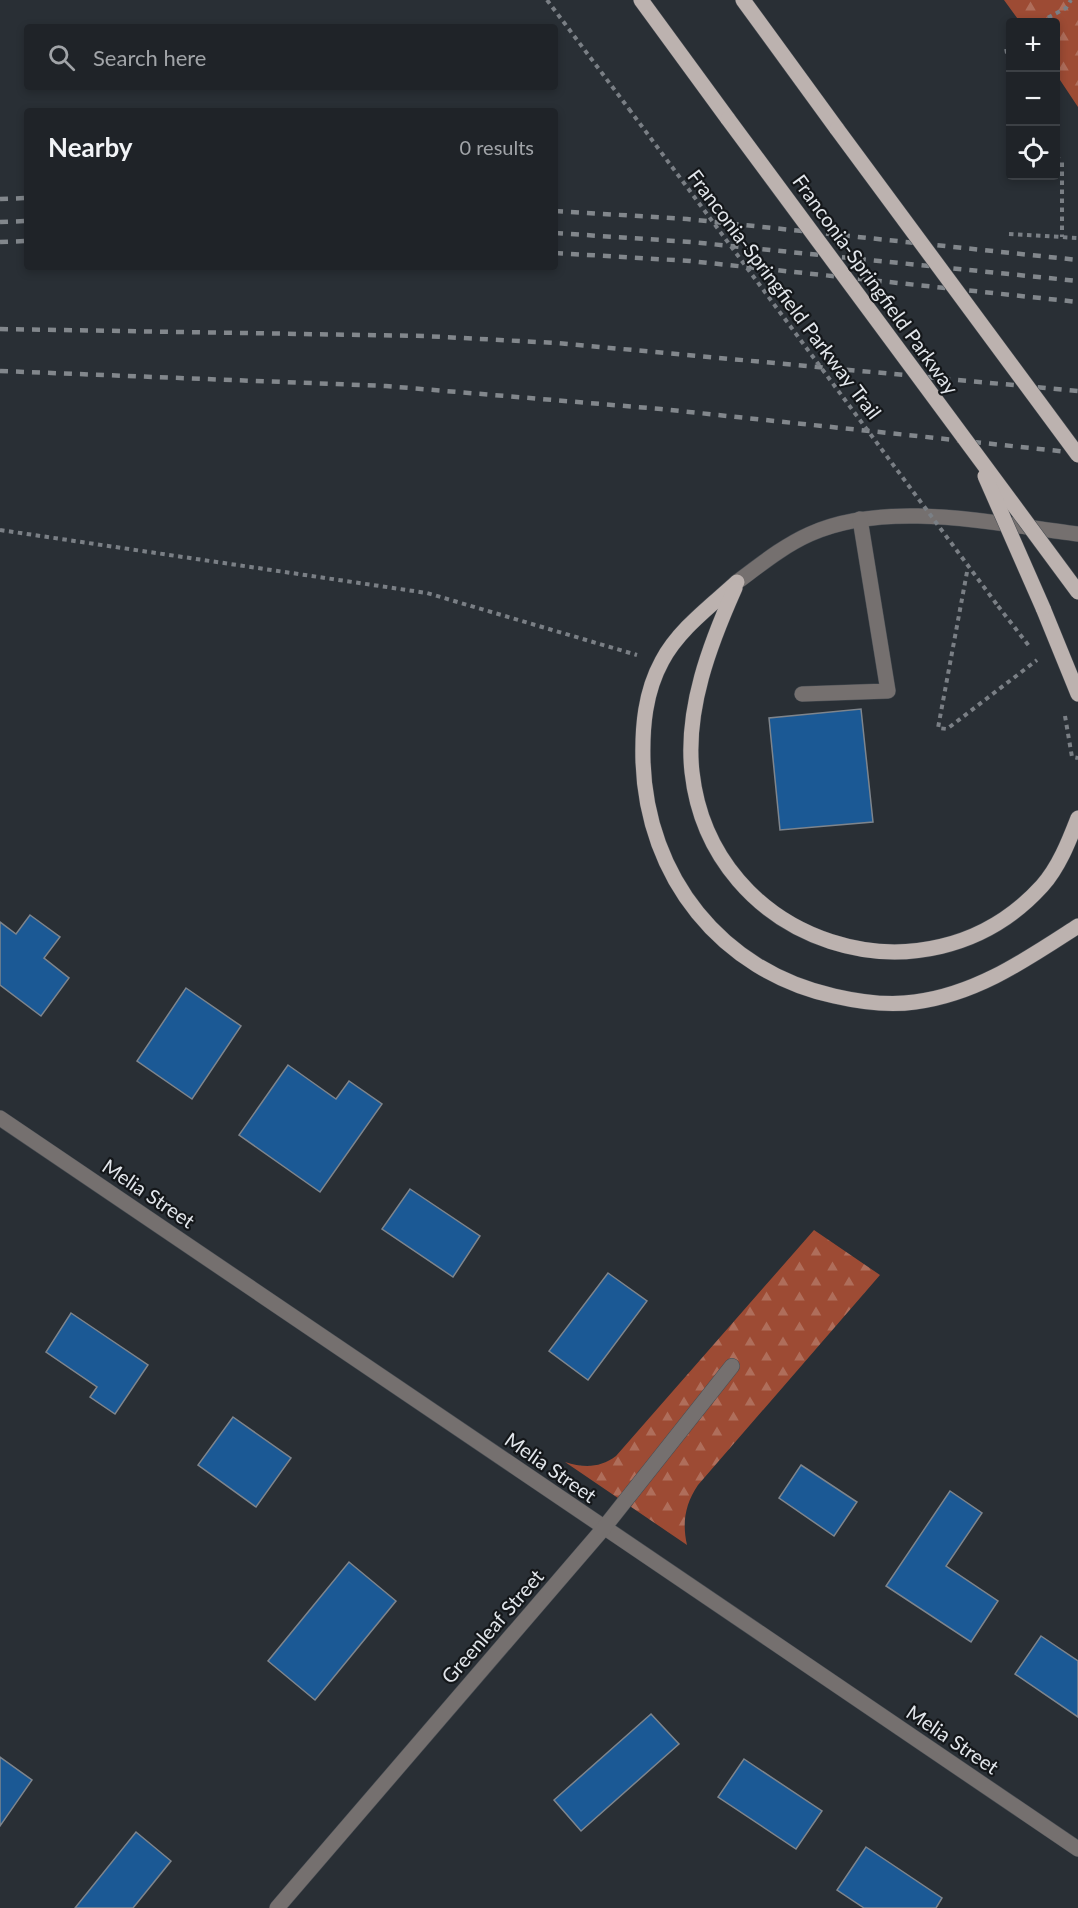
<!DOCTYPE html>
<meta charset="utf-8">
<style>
:root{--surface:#1f2328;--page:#2c2f34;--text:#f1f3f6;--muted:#a1a4a8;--line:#3c4045}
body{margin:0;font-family:Lato,sans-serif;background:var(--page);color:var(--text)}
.controls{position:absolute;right:18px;top:18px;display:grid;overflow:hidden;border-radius:6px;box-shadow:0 3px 9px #0003}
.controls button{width:54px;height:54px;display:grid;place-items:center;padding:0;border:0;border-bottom:2px solid var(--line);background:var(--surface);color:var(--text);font:30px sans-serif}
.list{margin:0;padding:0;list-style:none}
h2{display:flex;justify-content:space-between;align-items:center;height:78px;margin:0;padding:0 24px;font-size:26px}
h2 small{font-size:20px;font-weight:400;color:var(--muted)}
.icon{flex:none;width:33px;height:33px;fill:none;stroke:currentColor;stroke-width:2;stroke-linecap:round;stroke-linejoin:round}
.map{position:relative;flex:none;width:1078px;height:1908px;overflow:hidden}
.search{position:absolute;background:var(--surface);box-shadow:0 3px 9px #0003;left:24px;top:24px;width:534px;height:66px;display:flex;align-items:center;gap:15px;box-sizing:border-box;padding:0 21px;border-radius:6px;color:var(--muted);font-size:22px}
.panel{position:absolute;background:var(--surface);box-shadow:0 3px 9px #0003;left:24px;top:108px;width:534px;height:162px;border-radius:6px}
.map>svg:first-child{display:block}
.forest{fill:url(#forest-firs)}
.building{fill:#1b5995;stroke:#7e858d;stroke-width:1.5}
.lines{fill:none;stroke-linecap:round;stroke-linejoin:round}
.minor-casing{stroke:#474c52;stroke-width:16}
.major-casing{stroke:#474c52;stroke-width:16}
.path{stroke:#7a7f85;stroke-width:4;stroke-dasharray:4.5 4.5;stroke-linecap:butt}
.minor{stroke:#75706f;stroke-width:15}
.major{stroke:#bcb2af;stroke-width:15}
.rail{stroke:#82878c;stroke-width:4.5;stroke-dasharray:8 8;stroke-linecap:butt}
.major-bridge-casing{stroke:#474c52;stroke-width:16;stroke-linecap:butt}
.path-bridge{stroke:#7a7f85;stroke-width:4;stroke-dasharray:4.5 4.5;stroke-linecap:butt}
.major-bridge{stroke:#bcb2af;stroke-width:15}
.labels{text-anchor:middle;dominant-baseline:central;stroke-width:4.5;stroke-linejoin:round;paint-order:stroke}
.street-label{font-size:20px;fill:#e2e6eb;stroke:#14171a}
</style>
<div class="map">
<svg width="1078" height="1908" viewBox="0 0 1078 1908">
<defs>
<pattern id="forest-firs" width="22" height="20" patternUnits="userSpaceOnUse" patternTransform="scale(1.5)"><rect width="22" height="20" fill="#9d4b34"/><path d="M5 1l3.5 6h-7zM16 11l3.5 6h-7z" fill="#af6e5b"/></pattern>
</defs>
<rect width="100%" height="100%" fill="#292f35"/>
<g class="forest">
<path d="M 1004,0 L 1078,0 L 1078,107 L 1056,74 L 1056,22 L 1020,22 Z"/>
<path d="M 814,1230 L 880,1275 L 698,1485 C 685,1504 682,1523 687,1545 L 565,1462 C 584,1468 600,1468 616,1456 Z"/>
</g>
<g class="building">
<path d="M 861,709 L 873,822 L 780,830 L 769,718 Z"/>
<path d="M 30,915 L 60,937 L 44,958 L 69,978 L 41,1016 L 0,985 L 0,922 L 16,934 Z"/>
<path d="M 186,988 L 241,1026 L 192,1099 L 137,1061 Z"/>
<path d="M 288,1065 L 336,1099 L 349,1081 L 382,1104 L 320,1192 L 239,1135 Z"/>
<path d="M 410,1189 L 480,1236 L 453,1277 L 382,1229 Z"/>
<path d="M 608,1273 L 647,1301 L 588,1380 L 549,1351 Z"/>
<path d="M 71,1313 L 148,1365 L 115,1414 L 90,1397 L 97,1387 L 46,1352 Z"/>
<path d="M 233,1417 L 291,1458 L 256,1507 L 198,1465 Z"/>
<path d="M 801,1465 L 857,1502 L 834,1536 L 779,1498 Z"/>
<path d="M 950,1491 L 982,1513 L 946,1566 L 998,1601 L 971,1642 L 886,1586 Z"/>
<path d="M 349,1562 L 396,1601 L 315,1700 L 268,1661 Z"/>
<path d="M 1041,1636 L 1078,1661 L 1078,1717 L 1015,1674 Z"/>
<path d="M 651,1714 L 679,1744 L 581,1831 L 554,1800 Z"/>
<path d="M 0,1757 L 32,1780 L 0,1826 Z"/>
<path d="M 744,1759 L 822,1811 L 796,1849 L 718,1797 Z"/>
<path d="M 136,1832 L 171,1861 L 133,1908 L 75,1908 Z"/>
<path d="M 866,1847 L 942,1898 L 936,1908 L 864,1908 L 837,1890 Z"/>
</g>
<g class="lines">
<defs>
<g id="minor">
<path d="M 737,582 C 760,565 783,546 810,534 C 888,499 995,524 1078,534"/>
<path d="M 802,694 L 888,691 L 860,519"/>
<path d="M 0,1118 C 361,1360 718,1606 1078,1849"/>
<path d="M 277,1908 L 603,1529 L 732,1366"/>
</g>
<g id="major">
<path d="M 641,0 L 728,119"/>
<path d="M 743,0 L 837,129"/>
<path d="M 737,582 C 711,606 679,629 662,661 C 645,692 642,727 643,762 C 647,877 721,971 834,996 C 860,1002 888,1006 915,1002 C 977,994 1027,959 1078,926"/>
<path d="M 735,588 C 710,644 685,709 692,772 C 711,944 926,1014 1042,886 C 1059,867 1069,841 1078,818"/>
<path d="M 1043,608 L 1078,694"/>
</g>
</defs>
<use href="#minor" class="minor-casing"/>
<use href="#major" class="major-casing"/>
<g class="path">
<path d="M 547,0 L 629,109"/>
<path d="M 1040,22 L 1066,8 L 1071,0"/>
<path d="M 1010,41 L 1006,48 L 1010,69"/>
<path d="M 1056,156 L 1062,162 L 1062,237"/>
<path d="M 1009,234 L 1078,238"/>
<path d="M 0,530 L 427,593 L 637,655"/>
<path d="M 967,572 L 938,728 L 947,729 L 1037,660"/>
<path d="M 998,606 L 1029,646"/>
<path d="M 1065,716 L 1072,757 L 1078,758"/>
</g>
<use href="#minor" class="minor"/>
<use href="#major" class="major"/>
<g class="rail">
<path d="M 0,199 L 27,198"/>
<path d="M 555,211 L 687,219 L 1078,260"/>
<path d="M 0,222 L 27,221"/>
<path d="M 555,233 L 691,242 L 1078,281"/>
<path d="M 0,242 L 27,241"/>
<path d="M 555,253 L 690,261 L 1078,302"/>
<path d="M 0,329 L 424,336 L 557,343 L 1078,391"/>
<path d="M 0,371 L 386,386 L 661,409 L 1078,453"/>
</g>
<defs>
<g id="major-bridge">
<path d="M 728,119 L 1078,592"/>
<path d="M 837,129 L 1078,455"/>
<path d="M 985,476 L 1043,608"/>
</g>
</defs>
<use href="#major-bridge" class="major-bridge-casing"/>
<path class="path-bridge" d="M 629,109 L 998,606"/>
<use href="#major-bridge" class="major-bridge"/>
</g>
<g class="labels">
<g class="street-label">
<text transform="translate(876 284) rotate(54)">Franconia-Springfield Parkway</text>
<text transform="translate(785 294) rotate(53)">Franconia-Springfield Parkway Trail</text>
<text transform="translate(149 1193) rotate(34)">Melia Street</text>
<text transform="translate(551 1467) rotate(35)">Melia Street</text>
<text transform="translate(492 1626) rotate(-49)">Greenleaf Street</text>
<text transform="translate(953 1739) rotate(34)">Melia Street</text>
</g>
</g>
</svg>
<div class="controls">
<button>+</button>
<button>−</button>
<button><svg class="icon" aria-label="locate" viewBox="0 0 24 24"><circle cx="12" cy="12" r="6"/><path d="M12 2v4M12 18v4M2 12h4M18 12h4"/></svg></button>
</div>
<div class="search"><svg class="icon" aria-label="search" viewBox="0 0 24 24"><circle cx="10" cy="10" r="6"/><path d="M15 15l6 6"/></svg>Search here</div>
<section class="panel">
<h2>Nearby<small>0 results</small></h2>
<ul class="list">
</ul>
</section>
</div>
